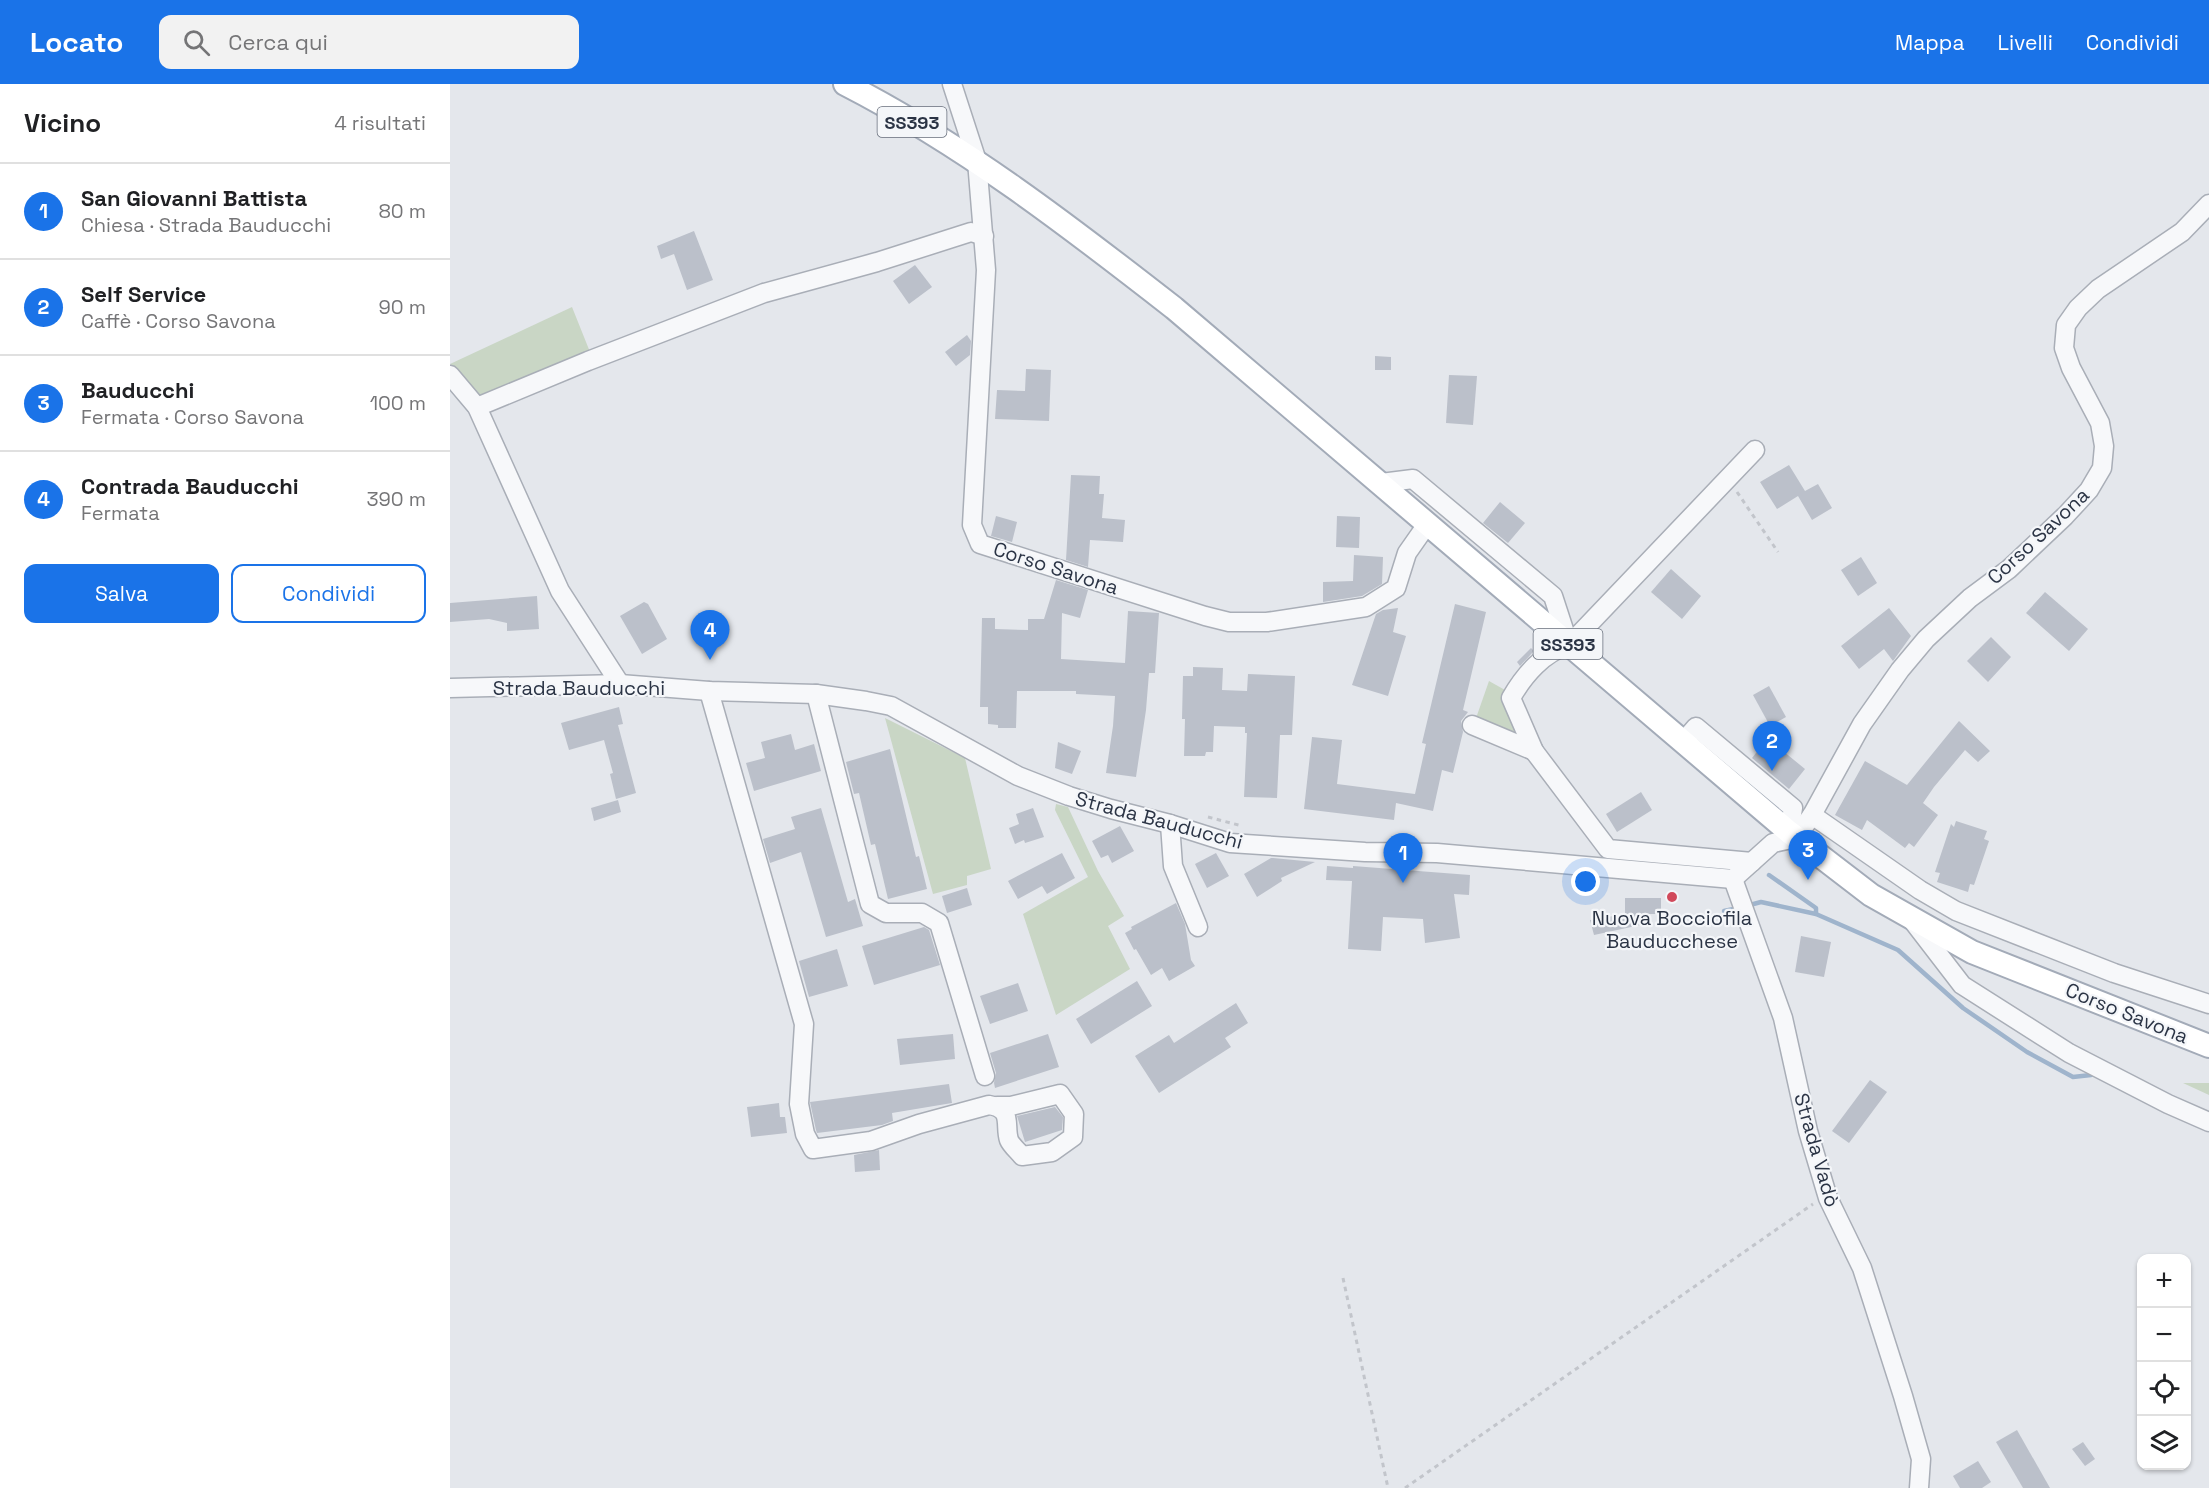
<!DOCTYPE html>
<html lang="it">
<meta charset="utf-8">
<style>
:root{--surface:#fff;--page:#f2f2f2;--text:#202124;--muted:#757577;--line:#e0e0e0;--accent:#1a73e8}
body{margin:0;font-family:"Space Grotesk",sans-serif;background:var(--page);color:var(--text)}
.controls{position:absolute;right:18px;bottom:18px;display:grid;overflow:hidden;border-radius:12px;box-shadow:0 2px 4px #0004}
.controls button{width:54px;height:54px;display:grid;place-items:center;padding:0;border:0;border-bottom:2px solid var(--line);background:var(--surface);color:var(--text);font:30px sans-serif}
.you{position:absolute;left:1136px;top:798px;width:21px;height:21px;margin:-15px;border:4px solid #fff;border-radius:50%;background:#1a73e8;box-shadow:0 0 0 9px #1a73e833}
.badge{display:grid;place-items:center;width:39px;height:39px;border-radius:50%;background:var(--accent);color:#fff;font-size:20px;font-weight:700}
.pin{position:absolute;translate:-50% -50px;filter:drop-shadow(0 2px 3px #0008)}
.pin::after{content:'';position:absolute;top:32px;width:21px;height:18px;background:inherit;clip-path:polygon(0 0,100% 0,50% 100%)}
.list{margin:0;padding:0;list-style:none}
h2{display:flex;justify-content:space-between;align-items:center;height:78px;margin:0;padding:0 24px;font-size:26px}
h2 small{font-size:20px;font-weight:400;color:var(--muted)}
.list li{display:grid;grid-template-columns:39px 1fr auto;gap:18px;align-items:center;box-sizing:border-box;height:96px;padding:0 24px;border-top:2px solid var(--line)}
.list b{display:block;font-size:22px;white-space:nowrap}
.list p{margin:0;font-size:20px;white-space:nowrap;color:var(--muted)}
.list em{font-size:20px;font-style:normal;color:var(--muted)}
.actions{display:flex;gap:12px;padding:18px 24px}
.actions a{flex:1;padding:14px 0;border:2px solid var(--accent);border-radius:12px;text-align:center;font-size:21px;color:var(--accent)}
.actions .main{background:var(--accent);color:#fff}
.icon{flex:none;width:33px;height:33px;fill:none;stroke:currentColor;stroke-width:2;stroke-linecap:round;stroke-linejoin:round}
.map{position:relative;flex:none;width:1759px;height:1404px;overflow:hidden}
header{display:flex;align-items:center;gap:36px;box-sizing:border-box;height:84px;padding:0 30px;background:var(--accent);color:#fff}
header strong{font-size:28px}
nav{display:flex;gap:33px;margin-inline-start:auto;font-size:21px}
.search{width:420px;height:54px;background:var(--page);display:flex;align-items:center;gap:15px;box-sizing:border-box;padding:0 21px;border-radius:12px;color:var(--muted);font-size:22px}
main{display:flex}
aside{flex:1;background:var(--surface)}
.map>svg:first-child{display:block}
.green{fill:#c9d6c5}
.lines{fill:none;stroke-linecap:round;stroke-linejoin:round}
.stream{stroke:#9fb4cc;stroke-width:4.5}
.building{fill:#bbc0ca}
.minor-casing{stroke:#a9aeb7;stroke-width:21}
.major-casing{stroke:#a3abb8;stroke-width:26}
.path{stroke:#c2c5cb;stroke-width:3;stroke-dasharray:4.5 4.5;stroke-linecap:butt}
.minor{stroke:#f7f8fa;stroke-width:18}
.major{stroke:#fff;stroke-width:22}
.poi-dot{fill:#d1495b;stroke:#f4f6f9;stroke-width:2}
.labels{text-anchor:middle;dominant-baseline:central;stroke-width:4.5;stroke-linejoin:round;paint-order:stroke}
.shield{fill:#f4f6f9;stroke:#676e7b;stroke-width:1.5}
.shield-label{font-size:18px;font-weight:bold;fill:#2b3445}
.street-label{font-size:20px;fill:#2b3445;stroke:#f4f6f9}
.poi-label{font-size:20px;fill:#2b3445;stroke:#f4f6f9}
</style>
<header>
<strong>Locato</strong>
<div class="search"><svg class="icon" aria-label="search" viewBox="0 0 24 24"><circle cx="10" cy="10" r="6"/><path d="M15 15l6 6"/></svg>Cerca qui</div>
<nav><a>Mappa</a><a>Livelli</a><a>Condividi</a></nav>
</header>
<main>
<aside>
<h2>Vicino<small>4 risultati</small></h2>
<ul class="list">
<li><span class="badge">1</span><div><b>San Giovanni Battista</b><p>Chiesa · Strada Bauducchi</p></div><em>80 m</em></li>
<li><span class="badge">2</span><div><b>Self Service</b><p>Caffè · Corso Savona</p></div><em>90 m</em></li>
<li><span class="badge">3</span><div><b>Bauducchi</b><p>Fermata · Corso Savona</p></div><em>100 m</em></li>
<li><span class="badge">4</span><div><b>Contrada Bauducchi</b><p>Fermata</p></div><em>390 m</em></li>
</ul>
<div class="actions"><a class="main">Salva</a><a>Condividi</a></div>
</aside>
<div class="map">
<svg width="1759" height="1404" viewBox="0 0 1759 1404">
<rect width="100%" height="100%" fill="#e4e7ec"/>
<g class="green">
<path d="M 122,223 L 140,268 L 33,314 L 0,280 Z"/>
<path d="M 1039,597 L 1055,606 L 1069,657 L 1025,637 Z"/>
<path d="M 435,634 L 515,674 L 541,785 L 517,792 L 517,801 L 483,810 Z"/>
<path d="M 606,720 L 618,723 L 648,787 L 674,832 L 658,842 L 680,885 L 606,931 L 573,830 L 638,793 L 605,726 Z"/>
<path d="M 1733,999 L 1759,999 L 1759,1011 Z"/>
</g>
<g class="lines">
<g class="stream">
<path d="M 1319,791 L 1366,824 L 1366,830"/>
<path d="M 1296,822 L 1311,818 L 1366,830 L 1448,866 L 1513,924 L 1577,968 L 1623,993 L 1641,991"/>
<path d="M 1274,827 L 1288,824"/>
</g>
</g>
<g class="building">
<path d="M 244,147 L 263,196 L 237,206 L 224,170 L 211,175 L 207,162 Z"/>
<path d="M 465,181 L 482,203 L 459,220 L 443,197 Z"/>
<path d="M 517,251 L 521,257 L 520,271 L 506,282 L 495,268 Z"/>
<path d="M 925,272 L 941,273 L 941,286 L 925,286 Z"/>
<path d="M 576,285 L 601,286 L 599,337 L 545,335 L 547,306 L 575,307 Z"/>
<path d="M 999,291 L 1027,292 L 1023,341 L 996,339 Z"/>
<path d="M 1339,381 L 1355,407 L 1368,400 L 1382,424 L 1362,436 L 1348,412 L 1327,425 L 1310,398 Z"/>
<path d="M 621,391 L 650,392 L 649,410 L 654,410 L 652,434 L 675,436 L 673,458 L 640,456 L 638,483 L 616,476 Z"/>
<path d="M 1050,418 L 1075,439 L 1058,459 L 1033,439 Z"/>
<path d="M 546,432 L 567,438 L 562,458 L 541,452 Z"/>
<path d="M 887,432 L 910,433 L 909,464 L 886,463 Z"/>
<path d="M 904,471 L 933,473 L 932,500 L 912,512 L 873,518 L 873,498 L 903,497 Z"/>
<path d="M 1411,473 L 1427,499 L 1408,512 L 1391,486 Z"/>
<path d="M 1221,485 L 1251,512 L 1232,535 L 1201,508 Z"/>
<path d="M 606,496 L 638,506 L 630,534 L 612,529 L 611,575 L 675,579 L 678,527 L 709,529 L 705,589 L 699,589 L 696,626 L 686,693 L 656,689 L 663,642 L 665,612 L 626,610 L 626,607 L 567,607 L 566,644 L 548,644 L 548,641 L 538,640 L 538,623 L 530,623 L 532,534 L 545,534 L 545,545 L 578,546 L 578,535 L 594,535 Z"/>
<path d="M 1595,508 L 1638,545 L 1619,567 L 1576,529 Z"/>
<path d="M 87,512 L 89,545 L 57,547 L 57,539 L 39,535 L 0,538 L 0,519 Z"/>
<path d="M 194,518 L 198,520 L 217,555 L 192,570 L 170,532 Z"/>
<path d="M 1005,520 L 1036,528 L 1013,626 L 1018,628 L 1011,637 L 1013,648 L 1003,689 L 992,686 L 983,727 L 946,719 L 944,736 L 854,725 L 862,653 L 892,656 L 887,700 L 965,710 L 976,660 L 972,659 Z"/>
<path d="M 948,524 L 943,548 L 956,552 L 938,612 L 902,601 L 926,530 L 933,526 Z"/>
<path d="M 1439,524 L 1461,552 L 1443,577 L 1434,565 L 1409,585 L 1391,562 Z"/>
<path d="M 1541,553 L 1561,573 L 1538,598 L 1517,577 Z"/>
<path d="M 1081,564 L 1084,567 L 1070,582 L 1067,578 Z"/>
<path d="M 743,583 L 773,584 L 772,606 L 797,607 L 798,590 L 845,592 L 842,651 L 830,651 L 827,714 L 794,713 L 797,649 L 795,649 L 795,643 L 764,642 L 763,668 L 756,668 L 755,672 L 734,672 L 735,635 L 732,635 L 733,592 L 743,592 Z"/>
<path d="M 1319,602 L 1336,633 L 1320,642 L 1303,611 Z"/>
<path d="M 169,623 L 173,640 L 168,641 L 186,709 L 166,715 L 160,690 L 163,689 L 154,656 L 119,666 L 111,639 Z"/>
<path d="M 1509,637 L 1540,667 L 1528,678 L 1515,666 L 1484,703 L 1473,719 L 1488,731 L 1464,763 L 1459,759 L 1455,764 L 1417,736 L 1412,746 L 1385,731 L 1415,677 L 1457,701 Z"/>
<path d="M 341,650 L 345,666 L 364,660 L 371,687 L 304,707 L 296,679 L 315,674 L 311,658 Z"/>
<path d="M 1321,650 L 1337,663 L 1333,667 L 1355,685 L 1339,705 L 1302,674 Z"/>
<path d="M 608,658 L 631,667 L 622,690 L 605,684 Z"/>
<path d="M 440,665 L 466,773 L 469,772 L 477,805 L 438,815 L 425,760 L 421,761 L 409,709 L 404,710 L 396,678 Z"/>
<path d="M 1191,708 L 1202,726 L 1167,748 L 1156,730 Z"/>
<path d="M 168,716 L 171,728 L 144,737 L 141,724 Z"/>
<path d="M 371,724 L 398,818 L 405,815 L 413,842 L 376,853 L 351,768 L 320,779 L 313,755 L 345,745 L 341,733 Z"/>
<path d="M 583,724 L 594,753 L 575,759 L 574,756 L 565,760 L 559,744 L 569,740 L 566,730 Z"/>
<path d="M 1506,737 L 1537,747 L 1534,755 L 1539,757 L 1524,801 L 1520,800 L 1518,808 L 1487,798 L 1490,789 L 1485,788 L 1501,740 L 1504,743 Z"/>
<path d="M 670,742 L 684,767 L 662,779 L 658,771 L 651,774 L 642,757 Z"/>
<path d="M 612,769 L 625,794 L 597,810 L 592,802 L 568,815 L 558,797 Z"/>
<path d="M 766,769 L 779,792 L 757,804 L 745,780 Z"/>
<path d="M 821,774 L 823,774 L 865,778 L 831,794 L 832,797 L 807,813 L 794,790 Z"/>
<path d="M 877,782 L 903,784 L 903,782 L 1020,791 L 1019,811 L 1004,810 L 1010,854 L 975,859 L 973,835 L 933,833 L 931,867 L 898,865 L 902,797 L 876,796 Z"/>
<path d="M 517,804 L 522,821 L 497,829 L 492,812 Z"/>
<path d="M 1175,814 L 1211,814 L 1211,830 L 1193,830 L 1195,840 L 1144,851 L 1140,836 L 1175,830 Z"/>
<path d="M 726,819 L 735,840 L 741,876 L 745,882 L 719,897 L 712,884 L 701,891 L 686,865 L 684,866 L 675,849 L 682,845 L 681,843 Z"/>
<path d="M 474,843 L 479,846 L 490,881 L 424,901 L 412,862 Z"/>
<path d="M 1351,852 L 1381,858 L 1374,893 L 1345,888 Z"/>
<path d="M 387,865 L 398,902 L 359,913 L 349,877 Z"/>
<path d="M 687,897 L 702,922 L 641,960 L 626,935 Z"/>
<path d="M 568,899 L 578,927 L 540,940 L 530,912 Z"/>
<path d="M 786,919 L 798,939 L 775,954 L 781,963 L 709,1009 L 685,972 L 719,951 L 724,959 Z"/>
<path d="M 503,950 L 505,975 L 450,981 L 447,955 Z"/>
<path d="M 598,950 L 609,983 L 545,1004 L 544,999 L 546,989 L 540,969 Z"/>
<path d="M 1420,996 L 1437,1008 L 1399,1059 L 1382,1047 Z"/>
<path d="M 499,1000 L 502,1019 L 442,1029 L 443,1037 L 432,1041 L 367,1049 L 366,1046 L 360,1018 Z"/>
<path d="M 329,1019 L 330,1033 L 335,1033 L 337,1049 L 301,1053 L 297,1023 Z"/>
<path d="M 605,1023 L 613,1033 L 612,1046 L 575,1058 L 567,1032 Z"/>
<path d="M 429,1066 L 430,1086 L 405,1088 L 404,1071 Z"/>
<path d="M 1567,1346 L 1600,1404 L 1573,1404 L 1546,1358 Z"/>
<path d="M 1633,1358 L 1645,1375 L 1635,1382 L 1622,1365 Z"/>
<path d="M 1528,1377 L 1541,1398 L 1532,1404 L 1510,1404 L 1503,1392 Z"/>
</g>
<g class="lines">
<defs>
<g id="minor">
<path d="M 502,0 L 527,77 L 536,186 L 522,441 L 530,460 L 755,532 L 779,538 L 817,538 L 916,523 L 946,504 L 957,469 L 978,439"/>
<path d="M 0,291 L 27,323 L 110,507 L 170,600"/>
<path d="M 27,323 L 138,277 L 314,209 L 427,178 L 521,148 L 534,152"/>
<path d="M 931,399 L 963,395 L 1103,512 L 1119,561"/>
<path d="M 0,604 L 170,600 L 259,607 L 366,610 L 416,617 L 441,622 L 568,692 L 619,712 L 661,725 L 720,740 L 780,759 L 915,768 L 987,769 L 1283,795 L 1323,759 L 1346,754 L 1362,731 L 1412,640 L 1450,586 L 1476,555 L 1520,514 L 1559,485 L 1615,432 L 1639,406 L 1652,384 L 1654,362 L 1650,339 L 1621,284 L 1614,264 L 1616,241 L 1628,224 L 1648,205 L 1732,148 L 1759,120"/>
<path d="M 259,607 L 354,940 L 349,1020 L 355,1050 L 363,1065 L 421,1057 L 469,1040 L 539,1021 C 564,1025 554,1041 559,1056 C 561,1061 568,1067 572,1072 L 602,1068 L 623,1053 L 624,1030 L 610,1010 L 561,1022 L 547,1022"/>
<path d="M 366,610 L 420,820 L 436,829 L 472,829 L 489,839 L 535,992"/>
<path d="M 1022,641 L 1084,667"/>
<path d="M 1233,658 L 1246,643 L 1343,724 L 1339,748"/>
<path d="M 1362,731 L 1470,806 L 1506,827 L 1664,889 L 1759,920"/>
<path d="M 720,740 L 723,782 L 748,843"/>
<path d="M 1302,778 L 1158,765 L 1084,667 L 1061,614 C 1074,591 1094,568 1119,561 L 1305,366"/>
<path d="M 1283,795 L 1333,934 L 1358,1047 L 1378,1114 L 1412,1184 L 1453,1312 L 1471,1375 L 1469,1404"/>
<path d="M 1462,836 L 1512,901 L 1619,969 L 1718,1020 L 1759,1038"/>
</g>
<path id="major" d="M 395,0 C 514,61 619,142 724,224 L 1339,748 L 1421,811 L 1522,868 L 1759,962"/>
</defs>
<use href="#minor" class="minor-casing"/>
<use href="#major" class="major-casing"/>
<g class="path">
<path d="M 1287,408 L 1328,468"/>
<path d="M 758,733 L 792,742"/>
<path d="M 893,1194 L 938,1404"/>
<path d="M 955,1404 L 1363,1120"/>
</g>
<use href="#minor" class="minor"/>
<use href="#major" class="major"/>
</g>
<circle class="poi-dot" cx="1222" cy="813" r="6"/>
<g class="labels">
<g class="shield">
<rect x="427.5" y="23" width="69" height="30" rx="4.5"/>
<rect x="1083.5" y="545" width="69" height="30" rx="4.5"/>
</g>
<g class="shield-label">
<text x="462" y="38">SS393</text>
<text x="1118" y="560">SS393</text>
</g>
<g class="street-label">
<text transform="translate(1588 452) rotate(-43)">Corso Savona</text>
<text transform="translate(606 484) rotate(18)">Corso Savona</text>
<text x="129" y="604">Strada Bauducchi</text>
<text transform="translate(709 736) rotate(15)">Strada Bauducchi</text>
<text transform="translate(1677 929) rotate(22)">Corso Savona</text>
<text transform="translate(1367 1066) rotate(74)">Strada Vadò</text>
</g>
<g class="poi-label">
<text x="1222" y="834">Nuova Bocciofila<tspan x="1222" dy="23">Bauducchese</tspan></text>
</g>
</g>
</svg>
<div class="controls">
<button>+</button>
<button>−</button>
<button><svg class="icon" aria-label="locate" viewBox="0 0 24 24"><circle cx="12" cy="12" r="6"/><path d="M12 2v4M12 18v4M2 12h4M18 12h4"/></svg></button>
<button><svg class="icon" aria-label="layers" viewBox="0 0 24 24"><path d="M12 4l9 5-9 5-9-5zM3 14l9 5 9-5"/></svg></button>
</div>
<div class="you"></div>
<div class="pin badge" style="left:953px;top:799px">1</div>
<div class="pin badge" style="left:1322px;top:687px">2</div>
<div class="pin badge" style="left:1358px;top:796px">3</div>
<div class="pin badge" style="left:260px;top:576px">4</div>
</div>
</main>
